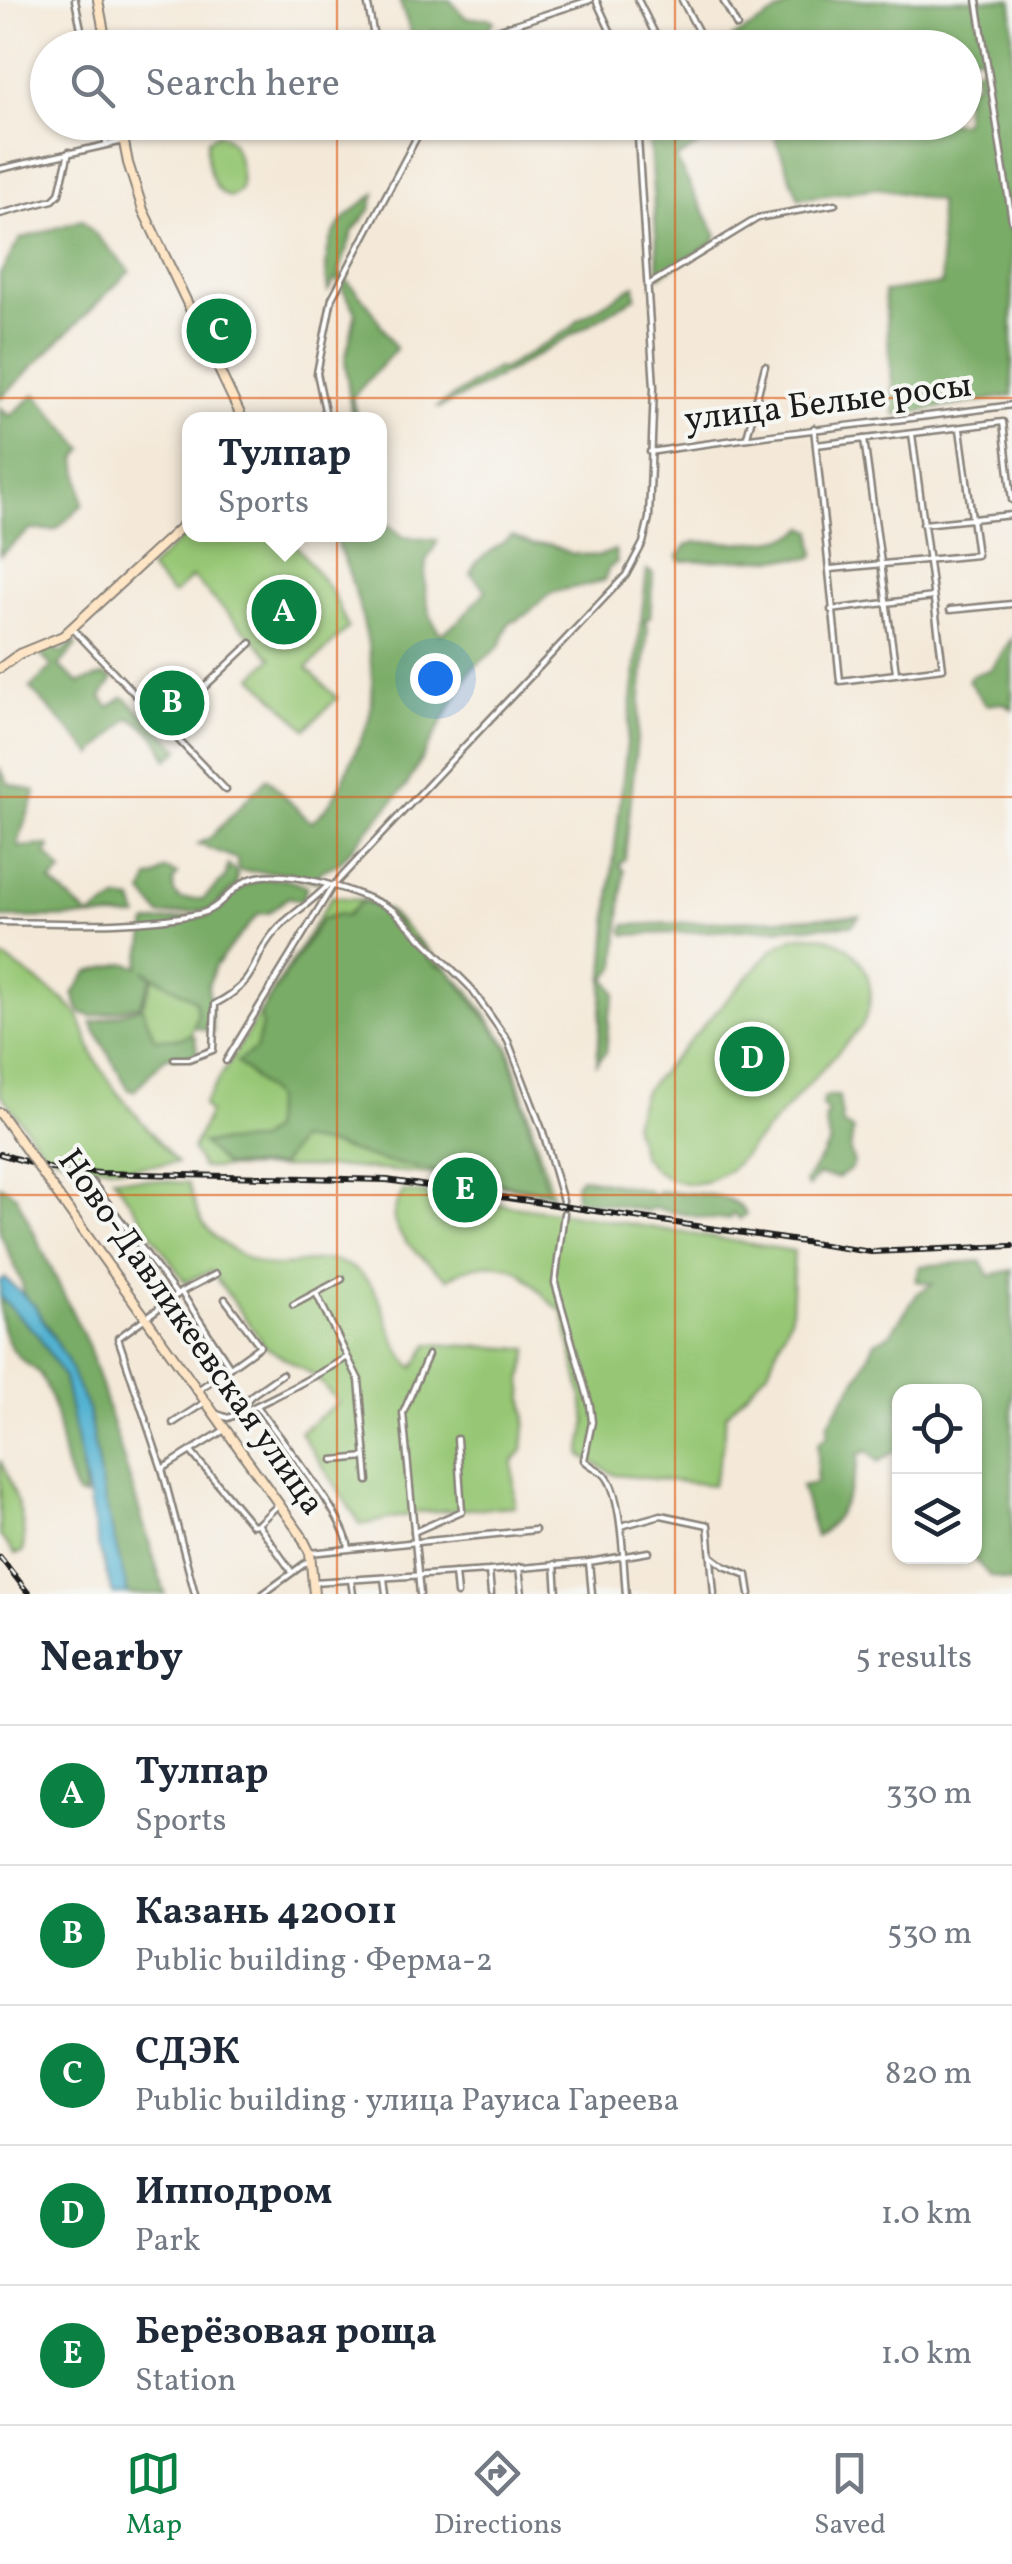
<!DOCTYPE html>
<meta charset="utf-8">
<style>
:root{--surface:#fff;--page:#f6f6f7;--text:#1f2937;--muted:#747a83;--line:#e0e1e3;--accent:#0b8043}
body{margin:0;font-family:Vollkorn,serif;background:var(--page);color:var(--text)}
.controls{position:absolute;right:30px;bottom:30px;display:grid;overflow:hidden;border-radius:20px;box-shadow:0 2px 8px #0004}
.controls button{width:90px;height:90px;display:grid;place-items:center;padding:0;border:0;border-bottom:2px solid var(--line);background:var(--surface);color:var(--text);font:50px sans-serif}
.you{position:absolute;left:435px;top:678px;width:35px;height:35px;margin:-25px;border:8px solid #fff;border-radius:50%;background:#1a73e8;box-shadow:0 0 0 15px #1a73e833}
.badge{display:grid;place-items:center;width:65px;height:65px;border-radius:50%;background:var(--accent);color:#fff;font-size:32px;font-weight:700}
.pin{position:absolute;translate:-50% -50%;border:5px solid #fff;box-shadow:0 2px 10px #0006}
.popup{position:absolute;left:182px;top:412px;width:205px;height:130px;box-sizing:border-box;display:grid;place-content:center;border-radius:20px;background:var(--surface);filter:drop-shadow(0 2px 8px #0005);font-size:32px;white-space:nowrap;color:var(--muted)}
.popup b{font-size:38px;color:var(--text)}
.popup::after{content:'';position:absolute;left:50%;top:100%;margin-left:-20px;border:20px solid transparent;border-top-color:var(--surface)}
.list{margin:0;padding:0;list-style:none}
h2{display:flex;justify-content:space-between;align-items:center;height:130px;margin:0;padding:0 40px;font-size:42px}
h2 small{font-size:32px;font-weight:400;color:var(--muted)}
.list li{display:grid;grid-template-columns:65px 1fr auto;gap:30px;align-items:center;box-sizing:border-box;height:140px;padding:0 40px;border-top:2px solid var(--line)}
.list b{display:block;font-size:38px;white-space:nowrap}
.list p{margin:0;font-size:32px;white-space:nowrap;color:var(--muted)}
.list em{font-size:32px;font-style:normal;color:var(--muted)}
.icon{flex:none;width:55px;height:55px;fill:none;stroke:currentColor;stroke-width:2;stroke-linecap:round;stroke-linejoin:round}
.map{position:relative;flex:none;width:1012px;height:1594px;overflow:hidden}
.search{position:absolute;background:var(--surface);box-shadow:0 2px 8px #0004;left:30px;right:30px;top:30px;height:110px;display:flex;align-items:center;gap:25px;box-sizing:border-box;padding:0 35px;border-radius:55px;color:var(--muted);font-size:38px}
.sheet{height:830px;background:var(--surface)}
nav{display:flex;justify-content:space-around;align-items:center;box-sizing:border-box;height:140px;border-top:2px solid var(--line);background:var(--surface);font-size:28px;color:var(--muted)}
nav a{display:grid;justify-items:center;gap:5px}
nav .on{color:var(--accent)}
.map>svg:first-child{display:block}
.green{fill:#97c775;stroke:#5a7248;stroke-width:2.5}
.forest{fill:#79ac66;stroke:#4a6441;stroke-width:2.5}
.water{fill:#53b2d1;stroke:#386776;stroke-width:2.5}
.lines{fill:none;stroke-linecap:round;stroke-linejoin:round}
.street-casing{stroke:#88827a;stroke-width:9}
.secondary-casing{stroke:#88827a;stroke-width:12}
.street{stroke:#fff;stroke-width:4}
.secondary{stroke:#fee5c5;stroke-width:8}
.rail-casing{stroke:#1c1c1c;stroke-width:6}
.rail{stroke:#f6f6f2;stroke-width:2.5;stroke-dasharray:8;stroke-linecap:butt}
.secondary-bridge-casing{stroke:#88827a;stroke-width:12;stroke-linecap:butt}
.secondary-bridge{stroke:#fee5c5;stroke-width:8}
.grid{fill:none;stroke:#de560d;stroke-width:2.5;stroke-opacity:0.55}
.labels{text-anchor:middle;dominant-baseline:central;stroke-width:8;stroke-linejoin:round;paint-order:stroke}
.street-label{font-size:35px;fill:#1c1c1c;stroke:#f6f6f2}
</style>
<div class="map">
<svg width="1012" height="1594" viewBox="0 0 1012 1594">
<rect width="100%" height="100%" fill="#f6f6f2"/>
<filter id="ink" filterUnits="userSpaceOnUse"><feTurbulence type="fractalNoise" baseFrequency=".01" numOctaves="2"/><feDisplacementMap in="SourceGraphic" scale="20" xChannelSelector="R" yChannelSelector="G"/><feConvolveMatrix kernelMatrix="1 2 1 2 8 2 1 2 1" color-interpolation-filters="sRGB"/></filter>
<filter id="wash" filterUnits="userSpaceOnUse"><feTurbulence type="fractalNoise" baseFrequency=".0048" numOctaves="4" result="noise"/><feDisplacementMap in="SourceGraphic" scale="40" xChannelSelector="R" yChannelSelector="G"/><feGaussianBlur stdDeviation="2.25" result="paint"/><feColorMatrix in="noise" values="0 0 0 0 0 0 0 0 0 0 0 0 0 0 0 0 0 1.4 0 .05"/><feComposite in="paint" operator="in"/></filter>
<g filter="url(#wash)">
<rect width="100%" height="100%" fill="#f4e9d9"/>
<g class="green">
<path d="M 217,134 C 237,136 245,173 240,191 L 232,197 C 211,195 204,158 208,140 Z"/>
<path d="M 189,531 L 189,534 L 288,535 L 333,593 L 348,628 L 307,668 L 337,698 L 306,729 L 253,677 L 272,658 L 192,577 L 173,595 L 149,569 Z"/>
<path d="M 332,896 L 369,901 L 389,911 L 469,991 L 509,1047 L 552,1194 L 431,1174 L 342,1167 L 202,1168 L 192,1149 L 209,1113 L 203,1105 Z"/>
<path d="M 808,935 C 858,936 886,983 861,1027 L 731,1169 L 705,1182 L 691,1184 L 672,1180 L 655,1170 L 642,1156 L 633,1123 L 644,1091 L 773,949 L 794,937 Z"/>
<path d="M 5,958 L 65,1001 L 79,1016 L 95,1059 L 116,1091 L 177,1163 L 122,1168 L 75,1164 L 43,1151 L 0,1093 L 0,960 Z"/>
<path d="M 154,977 L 195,1000 L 197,1014 L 191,1034 L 181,1038 L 154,1040 L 142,1007 Z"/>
<path d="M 113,1177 L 188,1183 C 192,1194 195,1208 201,1219 C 212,1240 252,1267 276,1266 C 307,1264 330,1251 357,1271 C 392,1297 382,1339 414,1368 L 429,1344 L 529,1349 L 522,1380 L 526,1418 L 523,1450 L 513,1462 L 515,1506 L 421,1512 L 361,1525 L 300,1432 L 338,1402 L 315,1376 L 266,1347 L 211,1271 L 185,1282 Z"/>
<path d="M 403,1191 L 564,1213 L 794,1251 L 791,1315 L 768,1370 L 726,1415 L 723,1445 L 713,1485 L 615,1475 L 581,1455 L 587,1420 L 563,1312 C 546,1301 537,1286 522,1274 C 501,1258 468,1264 448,1279 C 433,1267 389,1235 394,1213 C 395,1206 400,1197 403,1191 Z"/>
<path d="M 0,1460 C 13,1485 28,1524 23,1552 L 15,1554 L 0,1536 Z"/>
</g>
<g class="forest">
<path d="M 399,0 L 450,0 L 466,18 L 489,18 L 494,21 L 488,29 L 458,36 L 433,31 L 421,43 L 411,33 Z"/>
<path d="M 799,0 L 1012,0 L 1012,396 L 895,415 L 884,292 L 942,284 L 938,201 L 878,188 L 799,199 L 774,135 L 758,123 L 964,122 L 965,90 L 977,82 L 974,70 L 984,64 L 982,56 L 965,56 L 964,48 L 715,48 Z"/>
<path d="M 648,123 L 735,123 L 676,159 L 717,236 L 713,243 L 659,276 Z"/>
<path d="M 375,194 L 370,210 L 353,231 L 339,272 L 369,305 L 396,349 L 352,398 L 357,419 L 352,419 L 345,360 L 356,312 L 336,278 L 328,291 C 320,242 335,221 375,194 Z"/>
<path d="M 82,220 L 130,271 L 0,399 L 0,274 L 20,239 Z"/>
<path d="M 635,285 L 636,297 C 571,335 507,375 439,408 L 437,407 L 496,368 L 503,369 L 571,328 L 578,320 Z"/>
<path d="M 36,394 L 84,449 L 77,458 L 83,504 L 56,530 L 30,530 L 0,555 L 0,407 L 9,416 Z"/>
<path d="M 379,518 L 404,537 L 438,540 C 435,549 428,554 426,562 C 423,586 426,616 441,634 L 461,619 L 486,590 L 471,574 L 476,562 L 512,536 L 534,545 L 549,544 L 570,553 L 599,556 L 615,550 L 617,562 L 608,569 L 605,580 C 588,588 560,587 549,595 C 532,607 530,616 509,623 L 500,646 L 471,670 L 407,785 L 339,863 L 319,872 L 318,882 L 288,873 L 241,871 L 237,868 L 237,859 L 198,844 L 211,837 L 267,778 L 310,822 C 331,808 339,789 349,766 C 356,748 369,727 371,708 C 378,659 354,578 333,535 L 379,534 Z"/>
<path d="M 805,527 L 813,531 L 815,555 L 811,558 L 680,561 L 678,556 L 687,545 L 695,542 C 722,541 788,548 805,527 Z"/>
<path d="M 647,570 L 653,574 L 650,617 L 645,621 L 648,627 L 625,859 L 619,865 L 624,871 L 616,967 L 606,978 L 616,993 L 609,1017 L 606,1052 L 597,1063 L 612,873 Z"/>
<path d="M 1012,638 L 1012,709 L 1004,703 L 986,705 L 968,681 L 971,676 L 992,669 Z"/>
<path d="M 75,641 L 76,646 L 59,666 L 79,683 L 104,675 L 113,679 L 101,697 L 109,707 L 124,697 L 180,749 L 167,760 C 160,739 149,726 129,718 L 93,755 L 30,688 L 52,667 L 38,652 L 54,647 L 61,653 Z"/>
<path d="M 0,769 L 9,784 L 35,791 C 32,811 20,827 18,847 L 48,845 L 50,848 L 46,853 L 62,872 L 51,882 L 89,916 L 119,899 L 133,901 L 138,917 L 0,918 Z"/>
<path d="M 228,865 L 237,873 L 237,885 L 209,910 L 161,916 L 143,893 L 149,878 L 156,877 L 165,869 L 178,874 L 173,881 L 174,892 L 180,899 L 203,899 L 225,878 Z"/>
<path d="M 261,878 L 284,879 L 307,886 L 303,899 L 299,901 L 289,897 L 268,913 L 258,914 L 215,966 L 208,986 L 213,1032 L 194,1027 L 197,1014 L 195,1000 L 144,970 L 152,978 L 140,1005 L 92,1017 L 80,1012 L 73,994 L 88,972 L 125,963 L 139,967 L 147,923 L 208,915 L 239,888 Z"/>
<path d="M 362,901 L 388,912 L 408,939 L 414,939 L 426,950 L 426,957 L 437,966 L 447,968 L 508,1047 L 547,1192 L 386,1162 L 334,1146 L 298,1140 L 280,1166 L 225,1166 L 202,1143 L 257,1141 L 270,1130 L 274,1098 L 237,1062 L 256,1049 L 262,1024 L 260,1013 L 322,919 L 340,914 L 346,916 Z"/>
<path d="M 860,916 L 852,925 L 626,935 L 623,930 L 626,925 Z"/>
<path d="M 142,1007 L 155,1039 L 181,1038 L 191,1034 L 195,1037 L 197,1052 L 190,1056 L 166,1057 L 134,1091 L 129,1090 L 91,1023 Z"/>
<path d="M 828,1096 L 839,1096 L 843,1125 L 853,1130 L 850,1152 L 854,1163 L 850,1170 L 838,1178 L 818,1175 L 808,1187 L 805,1182 L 830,1143 L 825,1120 L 828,1112 L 822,1106 L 823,1099 Z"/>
<path d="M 581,1177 L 649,1191 L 653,1196 L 659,1191 C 684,1194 733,1189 746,1214 L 740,1219 L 733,1214 L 729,1219 L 709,1219 L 653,1208 L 647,1211 L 576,1199 L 575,1183 Z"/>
<path d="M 0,1185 L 16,1195 L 89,1347 L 165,1594 L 128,1594 L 103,1494 L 88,1410 L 54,1337 L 34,1305 L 23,1295 L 22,1283 L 0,1233 Z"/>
<path d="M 981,1261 L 990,1276 L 1012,1270 L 1012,1582 L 990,1576 L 972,1557 L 974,1556 L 974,1391 L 900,1391 L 899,1448 L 878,1462 L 868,1451 L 859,1454 C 855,1483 841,1521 816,1537 L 801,1486 L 816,1483 L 818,1443 L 828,1435 L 828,1423 L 861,1372 L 875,1342 L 890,1334 L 918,1293 L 933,1284 L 916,1281 L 920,1266 Z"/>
<path d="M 0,1297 L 38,1335 L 64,1378 L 80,1453 L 85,1497 L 77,1495 C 57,1458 62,1413 41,1376 C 36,1368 29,1366 23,1361 C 3,1344 0,1322 0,1297 Z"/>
</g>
<path class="water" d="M 5,1278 L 34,1305 L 66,1358 L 88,1410 L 103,1494 L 128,1594 L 113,1594 L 98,1545 L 64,1378 L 38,1335 L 0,1297 L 0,1280 Z"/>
</g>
<g filter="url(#ink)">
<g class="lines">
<defs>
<g id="street">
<path d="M 75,0 L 85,48"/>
<path d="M 367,0 L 376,47"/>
<path d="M 596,0 L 618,48"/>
<path d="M 638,0 L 662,48"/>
<path d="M 682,0 L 706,46"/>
<path d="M 723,0 L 737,26"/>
<path d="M 977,0 L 1012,221"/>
<path d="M 375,47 L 400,48"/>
<path d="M 441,48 L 590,0"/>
<path d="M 102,122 L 106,142"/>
<path d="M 0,169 L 124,141"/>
<path d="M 0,214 L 53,200 L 59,194 L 69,152"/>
<path d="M 648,285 L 758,218 L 835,204"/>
<path d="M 327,420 L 317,373 L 332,298 L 421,129 L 421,122"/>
<path d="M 814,428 C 823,512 832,597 840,681 L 943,668 L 912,434"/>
<path d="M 747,437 L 765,366"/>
<path d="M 864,439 L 896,672"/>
<path d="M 816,445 L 1003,422 L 1012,500"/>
<path d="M 650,452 C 771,433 891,422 1012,405"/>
<path d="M 923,524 L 1012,515"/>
<path d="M 831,569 L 977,555 L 960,429"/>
<path d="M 831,610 L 933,597"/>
<path d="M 950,610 L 1012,604"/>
<path d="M 72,628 L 226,790"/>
<path d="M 163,726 L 251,643"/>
<path d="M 0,922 C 66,923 133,927 198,914 C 220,910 229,889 248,880 C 280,865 365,892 394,911 L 470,987 L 508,1041 L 543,1132 L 563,1201"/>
<path d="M 174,1059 L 189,1059 L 213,1050 L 215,1004 C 264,978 248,959 279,927 C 294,912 312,902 327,886"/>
<path d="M 226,1061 L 332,887 L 626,575 L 643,543 L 649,518 L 654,387 L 637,122"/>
<path d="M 92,1182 L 177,1295"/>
<path d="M 564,1213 L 555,1283 L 590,1405 L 592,1422 L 584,1460 C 590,1466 598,1469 604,1474 C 623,1493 623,1567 626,1594"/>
<path d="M 181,1292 L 230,1367"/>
<path d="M 316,1293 L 359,1380 L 368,1481"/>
<path d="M 293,1305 L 342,1279"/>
<path d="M 198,1390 L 260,1346 L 225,1299"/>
<path d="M 257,1406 C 279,1438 344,1513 349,1548"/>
<path d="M 235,1412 L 252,1395 L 282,1374"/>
<path d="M 217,1414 L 228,1418 C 270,1401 308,1380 346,1358"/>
<path d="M 173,1423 L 207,1401"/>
<path d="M 192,1453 L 252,1525 L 258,1524 L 291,1571"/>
<path d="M 333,1460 L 366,1457"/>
<path d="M 162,1469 L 226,1429"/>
<path d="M 258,1524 L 279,1504"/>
<path d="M 621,1526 L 661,1515 L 708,1525 L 714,1594"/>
<path d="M 414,1532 L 462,1511 L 457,1439"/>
<path d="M 310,1553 L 535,1530"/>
<path d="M 711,1556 L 724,1566 L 747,1575 L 750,1594"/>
<path d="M 589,1562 L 592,1594"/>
<path d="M 555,1564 L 557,1594"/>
<path d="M 519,1567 L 522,1594"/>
<path d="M 489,1571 L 491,1594"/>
<path d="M 455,1573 L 457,1594"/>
<path d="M 384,1578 L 386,1594"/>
<path d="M 351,1580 L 353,1594"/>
<path d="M 313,1582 L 489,1571 L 589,1562 L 649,1552"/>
<path d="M 195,1594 L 162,1469 L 118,1338 L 181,1292 L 216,1274"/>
<path d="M 263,1594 L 311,1559"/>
<path d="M 420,1594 L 403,1413 L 428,1355"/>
</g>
<g id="secondary">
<path d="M 98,0 L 107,48"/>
<path d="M 120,122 L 128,163 L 143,210 L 243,420"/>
<path d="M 0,668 L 19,654 L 63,636 L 189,520"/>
<path d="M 0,1113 L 28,1152"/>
<path d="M 45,1177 L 301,1535 L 310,1553 L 314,1594"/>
</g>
</defs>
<use href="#street" class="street-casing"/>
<use href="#secondary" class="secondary-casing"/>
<use href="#street" class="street"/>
<use href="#secondary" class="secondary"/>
<defs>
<g id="rail">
<path d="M 0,1154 L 52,1169 L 99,1173 L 387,1180 L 871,1252 L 1012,1246"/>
<path d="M 0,1557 L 29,1594"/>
</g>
</defs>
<use href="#rail" class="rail-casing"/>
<use href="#rail" class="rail"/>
<defs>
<path id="secondary-bridge" d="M 28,1152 L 45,1177"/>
</defs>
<use href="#secondary-bridge" class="secondary-bridge-casing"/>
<use href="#secondary-bridge" class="secondary-bridge"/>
</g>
</g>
<path class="grid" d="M 337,0 L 337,48M 675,0 L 675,48M 337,122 L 337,1594M 675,122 L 675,1594M 0,398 L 1012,398M 0,797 L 1012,797M 0,1195 L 1012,1195"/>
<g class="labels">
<g class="street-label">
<text transform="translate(828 404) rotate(-7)">улица Белые росы</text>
<text transform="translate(190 1333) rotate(55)">Ново-Давликеевская улица</text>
</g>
</g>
</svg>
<div class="controls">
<button><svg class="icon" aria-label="locate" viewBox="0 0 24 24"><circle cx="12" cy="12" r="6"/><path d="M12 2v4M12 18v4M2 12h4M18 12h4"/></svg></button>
<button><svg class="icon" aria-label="layers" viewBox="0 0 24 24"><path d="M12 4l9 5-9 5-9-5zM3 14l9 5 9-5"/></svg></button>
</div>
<div class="you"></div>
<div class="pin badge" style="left:284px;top:612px">A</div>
<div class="popup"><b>Тулпар</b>Sports</div>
<div class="pin badge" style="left:172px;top:703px">B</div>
<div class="pin badge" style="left:219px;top:331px">C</div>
<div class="pin badge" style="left:752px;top:1059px">D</div>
<div class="pin badge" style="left:465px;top:1190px">E</div>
<div class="search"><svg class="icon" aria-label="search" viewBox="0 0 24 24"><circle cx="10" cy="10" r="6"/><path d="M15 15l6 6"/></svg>Search here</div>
</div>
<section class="sheet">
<h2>Nearby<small>5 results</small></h2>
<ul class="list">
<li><span class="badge">A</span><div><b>Тулпар</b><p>Sports</p></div><em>330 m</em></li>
<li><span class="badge">B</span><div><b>Казань 420011</b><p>Public building · Ферма-2</p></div><em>530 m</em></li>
<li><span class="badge">C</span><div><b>СДЭК</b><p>Public building · улица Рауиса Гареева</p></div><em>820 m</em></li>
<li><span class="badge">D</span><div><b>Ипподром</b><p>Park</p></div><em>1.0 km</em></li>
<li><span class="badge">E</span><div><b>Берёзовая роща</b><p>Station</p></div><em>1.0 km</em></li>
</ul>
</section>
<nav>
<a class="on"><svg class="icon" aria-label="map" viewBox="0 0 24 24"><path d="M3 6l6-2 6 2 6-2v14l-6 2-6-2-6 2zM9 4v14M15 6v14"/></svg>Map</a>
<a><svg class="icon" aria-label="directions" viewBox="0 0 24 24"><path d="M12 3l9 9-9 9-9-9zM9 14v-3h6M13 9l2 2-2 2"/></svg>Directions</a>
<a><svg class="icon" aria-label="saved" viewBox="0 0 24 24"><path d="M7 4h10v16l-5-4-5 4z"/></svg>Saved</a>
</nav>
